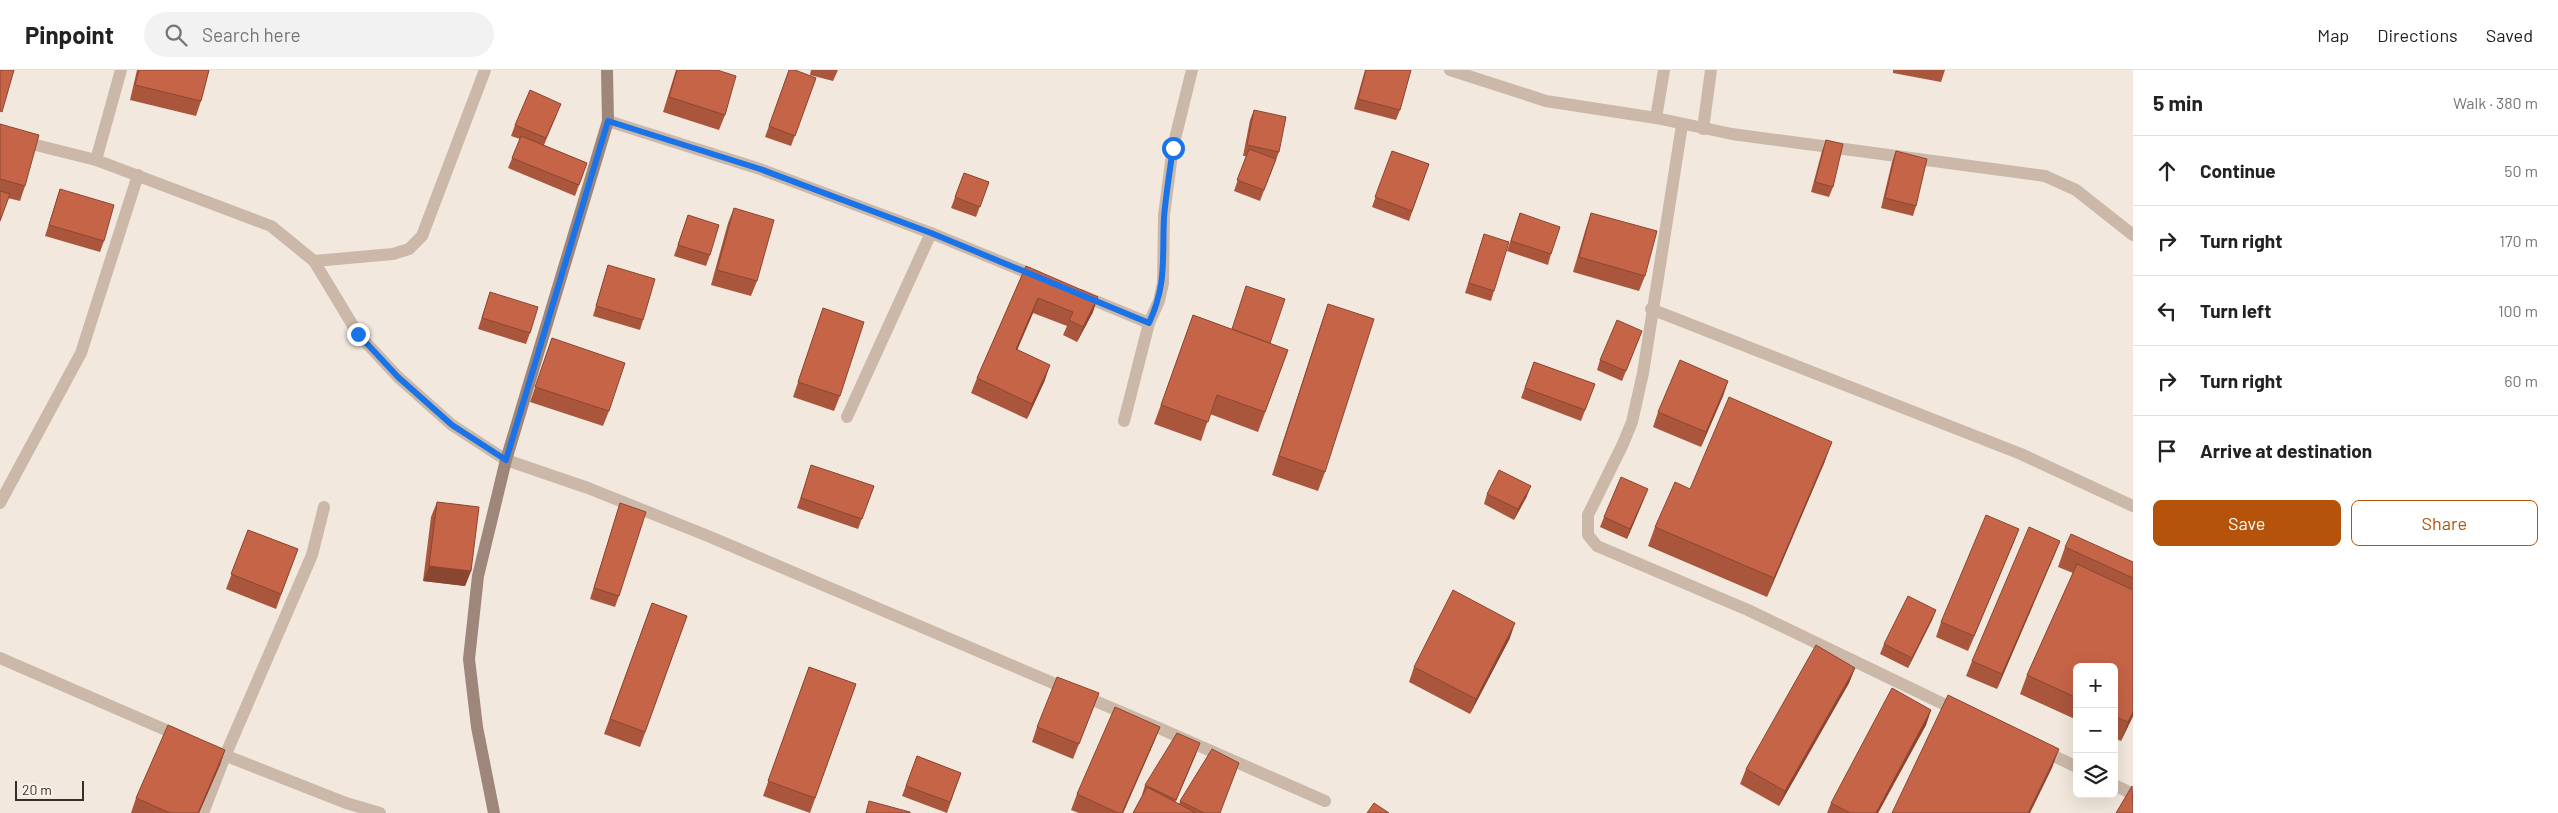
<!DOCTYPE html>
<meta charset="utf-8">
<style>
:root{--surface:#fff;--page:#f2f2f2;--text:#222;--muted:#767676;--line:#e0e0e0;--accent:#b45309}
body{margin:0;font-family:Barlow,sans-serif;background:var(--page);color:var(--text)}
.controls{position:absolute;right:15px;bottom:15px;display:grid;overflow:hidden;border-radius:8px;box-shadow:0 5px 20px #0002}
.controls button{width:45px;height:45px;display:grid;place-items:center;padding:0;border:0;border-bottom:1px solid var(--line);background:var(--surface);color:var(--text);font:25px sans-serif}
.scale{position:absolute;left:15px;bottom:12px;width:69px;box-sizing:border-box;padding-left:5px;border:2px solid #382d29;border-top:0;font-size:14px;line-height:18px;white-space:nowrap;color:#382d29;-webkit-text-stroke:4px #faf2ea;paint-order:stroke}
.stop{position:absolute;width:15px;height:15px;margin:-11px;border:4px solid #1a73e8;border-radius:50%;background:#fff}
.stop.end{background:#1a73e8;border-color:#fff;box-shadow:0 1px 5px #0008}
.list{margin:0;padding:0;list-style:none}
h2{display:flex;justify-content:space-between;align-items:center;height:65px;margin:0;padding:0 20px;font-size:21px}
h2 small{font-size:16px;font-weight:400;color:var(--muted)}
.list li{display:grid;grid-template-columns:32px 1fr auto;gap:15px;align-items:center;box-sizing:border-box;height:70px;padding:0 20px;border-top:1px solid var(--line)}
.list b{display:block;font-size:19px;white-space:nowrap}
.list em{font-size:16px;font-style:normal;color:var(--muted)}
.actions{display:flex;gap:10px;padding:15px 20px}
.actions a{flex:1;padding:11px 0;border:1px solid var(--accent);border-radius:8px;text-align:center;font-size:18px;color:var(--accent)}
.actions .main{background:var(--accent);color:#fff}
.icon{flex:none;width:28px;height:28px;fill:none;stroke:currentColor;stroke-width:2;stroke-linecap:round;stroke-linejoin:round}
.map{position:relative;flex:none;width:2133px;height:743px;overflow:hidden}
header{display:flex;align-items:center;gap:30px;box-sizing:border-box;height:70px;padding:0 25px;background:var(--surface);border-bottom:1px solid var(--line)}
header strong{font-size:24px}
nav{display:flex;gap:28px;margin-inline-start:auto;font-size:18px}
.search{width:350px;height:45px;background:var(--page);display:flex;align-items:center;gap:12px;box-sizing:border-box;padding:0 18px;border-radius:28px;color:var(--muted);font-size:19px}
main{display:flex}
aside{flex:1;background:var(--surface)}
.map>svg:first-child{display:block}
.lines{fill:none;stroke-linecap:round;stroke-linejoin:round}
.street{stroke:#cbb8a9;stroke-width:12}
.secondary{stroke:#9e877a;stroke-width:12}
.wall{fill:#aa563d}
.shaded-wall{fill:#8b4632}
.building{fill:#c66447;stroke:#8b4632}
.route{stroke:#1a73e8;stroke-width:6}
</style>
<header>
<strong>Pinpoint</strong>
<div class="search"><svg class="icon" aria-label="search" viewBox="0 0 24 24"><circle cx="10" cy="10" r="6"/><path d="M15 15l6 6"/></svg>Search here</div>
<nav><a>Map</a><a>Directions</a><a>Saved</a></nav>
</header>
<main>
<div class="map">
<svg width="2133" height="743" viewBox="0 0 2133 743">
<rect width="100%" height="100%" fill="#f2e8dd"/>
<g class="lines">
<g class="street">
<path d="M 1450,0 L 1546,31 L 1656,48 L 1732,64 L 2045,106 L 2076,120 L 2133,165"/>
<path d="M 1656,48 L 1664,0"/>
<path d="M 608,51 L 760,99 L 931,163 L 1038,207"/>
<path d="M 1682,55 L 1643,303 L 1632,352 L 1623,374 L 1588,445 L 1588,465 L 1597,476 L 1748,540 L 1958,641"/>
<path d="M 1703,59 L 1711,0"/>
<path d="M 0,66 L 96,90 L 271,156 L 314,191 L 358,264 L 398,307 L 452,355 L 506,390 L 588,418 L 708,466 L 1161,659 L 1325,731"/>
<path d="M 96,90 L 121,0"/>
<path d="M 314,191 L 393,184 L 409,179 L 422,166 L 485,0"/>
<path d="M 1081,225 L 1149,253"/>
<path d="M 1651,239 L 2021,384 L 2133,436"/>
<path d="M 847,347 L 931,163"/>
<path d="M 1124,351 L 1149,253 L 1159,231 L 1163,213 L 1164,145 L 1173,77 L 1192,0"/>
<path d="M 0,433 L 81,283 L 138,105"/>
<path d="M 0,588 L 182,667"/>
<path d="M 209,679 L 346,733 L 380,743"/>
<path d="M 2041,680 L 2077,697"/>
<path d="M 2114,715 L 2133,724"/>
<path d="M 203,743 L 225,686 L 312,485 L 324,437"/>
</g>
<path class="secondary" d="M 494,743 L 477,657 L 469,589 L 478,506 L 506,390 L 608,51 L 607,0"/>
</g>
<g class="wall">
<path d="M 137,0 L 209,0 L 201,31 L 196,46 L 130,30 Z"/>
<path d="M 676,0 L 717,0 L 725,45 L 719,60 L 663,42 Z"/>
<path d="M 789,0 L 816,8 L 791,76 L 765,67 Z"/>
<path d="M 811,0 L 838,0 L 833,11 L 810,5 Z"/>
<path d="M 1365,0 L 1411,0 L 1400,40 L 1396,50 L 1354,39 Z"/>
<path d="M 1893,0 L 1945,0 L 1941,12 L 1893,3 Z"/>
<path d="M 1254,40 L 1279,82 L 1260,131 L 1234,121 L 1246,86 L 1243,86 L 1250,50 Z"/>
<path d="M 557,44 L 544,75 L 587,93 L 575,126 L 508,98 L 520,69 L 511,66 L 515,55 Z"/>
<path d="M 0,54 L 25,116 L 20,131 L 8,128 L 0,151 Z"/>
<path d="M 1826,70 L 1833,117 L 1829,127 L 1811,122 L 1822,81 Z"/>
<path d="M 1392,81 L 1429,94 L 1409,151 L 1372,137 Z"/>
<path d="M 1896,81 L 1916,136 L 1913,146 L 1881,138 L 1892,92 Z"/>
<path d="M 964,103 L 989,112 L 976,147 L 951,138 Z"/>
<path d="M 60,119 L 104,171 L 100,182 L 45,166 Z"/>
<path d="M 734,138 L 757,211 L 751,226 L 711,215 L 728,153 Z"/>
<path d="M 1520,143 L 1551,184 L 1548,195 L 1507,181 Z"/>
<path d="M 1591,143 L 1645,206 L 1639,221 L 1573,202 L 1586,158 Z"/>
<path d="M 688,145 L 710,185 L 706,196 L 674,186 Z"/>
<path d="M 1484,164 L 1494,221 L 1491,231 L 1465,223 Z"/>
<path d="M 608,195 L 643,250 L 640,260 L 593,246 Z"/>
<path d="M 1026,196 L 1093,242 L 1077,272 L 1063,265 L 1067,256 L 1033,243 L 1017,280 L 1045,310 L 1027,349 L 971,323 L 977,308 Z"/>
<path d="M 490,222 L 530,263 L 526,274 L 478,259 Z"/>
<path d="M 1328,234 L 1325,402 L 1318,421 L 1272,405 L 1321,254 Z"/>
<path d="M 823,238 L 840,326 L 834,341 L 793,327 Z"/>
<path d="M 1193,245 L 1288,280 L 1258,362 L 1210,344 L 1201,371 L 1154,354 Z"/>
<path d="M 1642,261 L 1622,311 L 1597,300 L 1600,290 Z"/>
<path d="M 552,268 L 609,341 L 603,356 L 530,332 Z"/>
<path d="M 1534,292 L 1595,314 L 1581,351 L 1521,328 Z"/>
<path d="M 1728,311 L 1723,326 L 1701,377 L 1653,357 L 1658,342 Z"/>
<path d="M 1825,391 L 1767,527 L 1648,476 L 1655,457 L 1690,419 Z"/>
<path d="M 808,405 L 874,416 L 858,459 L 797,438 Z"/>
<path d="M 1487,424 L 1527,426 L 1514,450 L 1484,434 Z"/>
<path d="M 1644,429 L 1627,469 L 1600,457 L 1604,447 Z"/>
<path d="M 437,432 L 471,501 L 465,516 L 423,511 L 431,447 Z"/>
<path d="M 620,433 L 619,526 L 615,537 L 590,529 Z"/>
<path d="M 2019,459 L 2013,474 L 1968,581 L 1936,567 L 1941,552 Z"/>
<path d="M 248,460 L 298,479 L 276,539 L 226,519 Z"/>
<path d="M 2060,471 L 2054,486 L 1997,619 L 1966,606 L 1972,591 Z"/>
<path d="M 2065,477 L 2133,492 L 2133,646 L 2121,671 L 2114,668 L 2114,597 L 2077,597 L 2077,650 L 2020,624 L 2027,605 L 2073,503 L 2058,497 Z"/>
<path d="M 652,533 L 687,546 L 640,677 L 604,664 Z"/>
<path d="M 1936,540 L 1932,550 L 1908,598 L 1880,584 L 1884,574 Z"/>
<path d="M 1510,568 L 1470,644 L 1409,612 L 1414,597 Z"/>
<path d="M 809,597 L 856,614 L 810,743 L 763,726 Z"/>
<path d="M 1855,598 L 1849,613 L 1779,736 L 1740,714 L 1746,699 Z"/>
<path d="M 1099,623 L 1073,689 L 1032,672 L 1037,657 Z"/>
<path d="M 1931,640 L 1926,655 L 1878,743 L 1827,743 L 1831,733 Z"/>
<path d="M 1160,657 L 1154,672 L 1123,743 L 1079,743 L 1071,740 L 1077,724 Z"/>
<path d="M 225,680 L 220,695 L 199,743 L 131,743 L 136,728 Z"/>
<path d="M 1196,684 L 1175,732 L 1179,734 L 1180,731 L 1220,743 L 1133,743 L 1142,726 L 1142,725 L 1145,715 Z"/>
<path d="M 917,686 L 961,703 L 947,743 L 902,726 Z"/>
</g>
<g class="shaded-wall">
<path d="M 1098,227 L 1093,242 L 1077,272 L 1083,257 Z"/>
<path d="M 1038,228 L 1033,243 L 1011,294 L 1016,279 Z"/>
<path d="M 1050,295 L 1045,310 L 1027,349 L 1032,334 Z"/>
<path d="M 1728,311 L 1723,326 L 1701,377 L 1706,362 Z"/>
<path d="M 1832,372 L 1825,391 L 1767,527 L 1774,508 Z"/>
<path d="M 1531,416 L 1527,426 L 1514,450 L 1518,439 Z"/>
<path d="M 1648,419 L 1644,429 L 1627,469 L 1630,459 Z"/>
<path d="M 2019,459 L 2013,474 L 1968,581 L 1974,566 Z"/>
<path d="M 2060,471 L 2054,486 L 1997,619 L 2002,604 Z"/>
<path d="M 429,496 L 471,501 L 465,516 L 423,511 Z"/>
<path d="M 1936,540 L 1932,550 L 1908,598 L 1912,588 Z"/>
<path d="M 1515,553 L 1510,568 L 1470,644 L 1476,629 Z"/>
<path d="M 1855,598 L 1849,613 L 1779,736 L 1785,721 Z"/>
<path d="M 1931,640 L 1926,655 L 1878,743 L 1876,743 Z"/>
<path d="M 2133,642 L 2133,646 L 2121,671 L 2128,652 Z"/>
<path d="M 1160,657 L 1154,672 L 1123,743 L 1122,743 Z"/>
<path d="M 1200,673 L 1196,684 L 1172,741 L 1176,730 Z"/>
<path d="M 2059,679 L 2052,698 L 2030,743 L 2028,743 Z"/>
<path d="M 225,680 L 220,695 L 199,743 L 198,743 Z"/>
</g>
<g class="building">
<path d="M 0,0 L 14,0 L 2,42 L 0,41 Z"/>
<path d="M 139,0 L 209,0 L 201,31 L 135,15 Z"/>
<path d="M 677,0 L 717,0 L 736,6 L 725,45 L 669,27 Z"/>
<path d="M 789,0 L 795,0 L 816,8 L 795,66 L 769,56 Z"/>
<path d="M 1366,0 L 1411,0 L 1400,40 L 1358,29 Z"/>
<path d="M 530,20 L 561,34 L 546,68 L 515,55 Z"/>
<path d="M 1254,40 L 1286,47 L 1279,82 L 1247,75 Z"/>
<path d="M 0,54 L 39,65 L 25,116 L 0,109 Z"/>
<path d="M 521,66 L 587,93 L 579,115 L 512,88 Z"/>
<path d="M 1826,70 L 1843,74 L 1833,117 L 1815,112 Z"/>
<path d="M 1249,79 L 1276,89 L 1264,120 L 1237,110 Z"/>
<path d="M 1392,81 L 1429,94 L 1412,141 L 1375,127 Z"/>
<path d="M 1896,81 L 1927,89 L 1916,136 L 1885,128 Z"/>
<path d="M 964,103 L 989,112 L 980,137 L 955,127 Z"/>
<path d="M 60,119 L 114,135 L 104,171 L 49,155 Z"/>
<path d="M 0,121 L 10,124 L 0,151 Z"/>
<path d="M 734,138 L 774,150 L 757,211 L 717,200 Z"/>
<path d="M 1520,143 L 1560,157 L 1551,184 L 1511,171 Z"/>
<path d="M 1591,143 L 1657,161 L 1645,206 L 1579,187 Z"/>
<path d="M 688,145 L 719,155 L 710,185 L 678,175 Z"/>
<path d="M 1484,164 L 1509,172 L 1494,221 L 1469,213 Z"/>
<path d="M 608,195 L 655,209 L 643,250 L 596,236 Z"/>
<path d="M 1026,196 L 1098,227 L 1083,257 L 1069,250 L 1073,242 L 1038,228 L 1016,279 L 1050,295 L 1032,334 L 977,308 Z"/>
<path d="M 1246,216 L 1285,229 L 1270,273 L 1232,259 Z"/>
<path d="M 490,222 L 538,237 L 530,263 L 482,248 Z"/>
<path d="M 1328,234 L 1374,249 L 1325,402 L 1279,386 Z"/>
<path d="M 823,238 L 864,252 L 840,326 L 798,312 Z"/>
<path d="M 1193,245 L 1288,280 L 1265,342 L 1217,325 L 1208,352 L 1161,335 Z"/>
<path d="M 1617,250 L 1642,261 L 1626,301 L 1600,290 Z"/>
<path d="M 552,268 L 625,293 L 609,341 L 535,317 Z"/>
<path d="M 1680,290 L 1728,311 L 1706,362 L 1658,342 Z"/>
<path d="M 1534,292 L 1595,314 L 1585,340 L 1525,318 Z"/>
<path d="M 1729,327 L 1832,372 L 1774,508 L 1655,457 L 1675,412 L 1690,419 Z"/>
<path d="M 811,395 L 874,416 L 862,449 L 801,428 Z"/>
<path d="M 1499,400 L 1531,416 L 1518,439 L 1487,424 Z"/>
<path d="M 1621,407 L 1648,419 L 1630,459 L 1604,447 Z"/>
<path d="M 437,432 L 479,437 L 471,501 L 429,496 Z"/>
<path d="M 620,433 L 646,442 L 619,526 L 594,518 Z"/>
<path d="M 1986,445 L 2019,459 L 1974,566 L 1941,552 Z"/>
<path d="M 2029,457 L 2060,471 L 2002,604 L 1972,591 Z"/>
<path d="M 248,460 L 298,479 L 281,524 L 231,504 Z"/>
<path d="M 2071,464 L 2133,492 L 2133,508 L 2065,477 Z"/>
<path d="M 2077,494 L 2133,520 L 2133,642 L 2128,652 L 2114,646 L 2114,597 L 2077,597 L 2077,628 L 2027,605 Z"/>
<path d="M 1453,520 L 1515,553 L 1476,629 L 1414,597 Z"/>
<path d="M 1908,526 L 1936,540 L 1912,588 L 1884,574 Z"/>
<path d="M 652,533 L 687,546 L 645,662 L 610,649 Z"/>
<path d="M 1816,575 L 1855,598 L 1785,721 L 1746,699 Z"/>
<path d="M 809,597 L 856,614 L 815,728 L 768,711 Z"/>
<path d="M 1057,607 L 1099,623 L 1079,674 L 1037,657 Z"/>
<path d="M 1892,618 L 1931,640 L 1876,743 L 1850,743 L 1831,733 Z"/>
<path d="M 1948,625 L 2059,679 L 2028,743 L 1892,743 Z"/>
<path d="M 1115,637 L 1160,657 L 1122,743 L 1118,743 L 1077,724 Z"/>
<path d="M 168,655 L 225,680 L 198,743 L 170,743 L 136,728 Z"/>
<path d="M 1177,663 L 1200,673 L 1176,730 L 1145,715 Z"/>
<path d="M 1212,679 L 1239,693 L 1220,743 L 1204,743 L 1180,731 Z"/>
<path d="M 917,686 L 961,703 L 950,732 L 906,716 Z"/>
<path d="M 2132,716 L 2133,743 L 2116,743 Z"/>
<path d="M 1147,717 L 1196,743 L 1133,743 Z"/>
<path d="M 869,731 L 910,742 L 910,743 L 866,743 Z"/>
<path d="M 1374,733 L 1389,743 L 1367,743 Z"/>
</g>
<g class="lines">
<path class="route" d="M 358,264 L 398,307 L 452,355 L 506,390 L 608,51 L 760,99 L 931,163 L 1149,253 C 1167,214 1162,189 1164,147 C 1166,124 1170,100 1173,78"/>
</g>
</svg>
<div class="controls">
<button>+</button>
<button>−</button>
<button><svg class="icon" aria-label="layers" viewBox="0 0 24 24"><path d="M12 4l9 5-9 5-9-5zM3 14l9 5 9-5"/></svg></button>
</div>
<div class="scale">20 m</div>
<div class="stop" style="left:1173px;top:78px"></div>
<div class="stop end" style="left:358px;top:264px"></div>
</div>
<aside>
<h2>5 min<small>Walk · 380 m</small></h2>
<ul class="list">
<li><svg class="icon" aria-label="ahead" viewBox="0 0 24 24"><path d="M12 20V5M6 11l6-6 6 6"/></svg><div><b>Continue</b></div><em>50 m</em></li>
<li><svg class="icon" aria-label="right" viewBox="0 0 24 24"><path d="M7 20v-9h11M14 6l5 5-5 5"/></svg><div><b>Turn right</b></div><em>170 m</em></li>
<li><svg class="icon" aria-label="left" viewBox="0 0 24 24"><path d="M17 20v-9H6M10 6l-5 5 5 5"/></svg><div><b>Turn left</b></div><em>100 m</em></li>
<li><svg class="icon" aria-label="right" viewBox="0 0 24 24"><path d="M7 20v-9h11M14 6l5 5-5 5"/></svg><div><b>Turn right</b></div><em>60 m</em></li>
<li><svg class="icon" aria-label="arrive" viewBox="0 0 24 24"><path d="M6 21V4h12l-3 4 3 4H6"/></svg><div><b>Arrive at destination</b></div></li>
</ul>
<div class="actions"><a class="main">Save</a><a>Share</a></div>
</aside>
</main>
